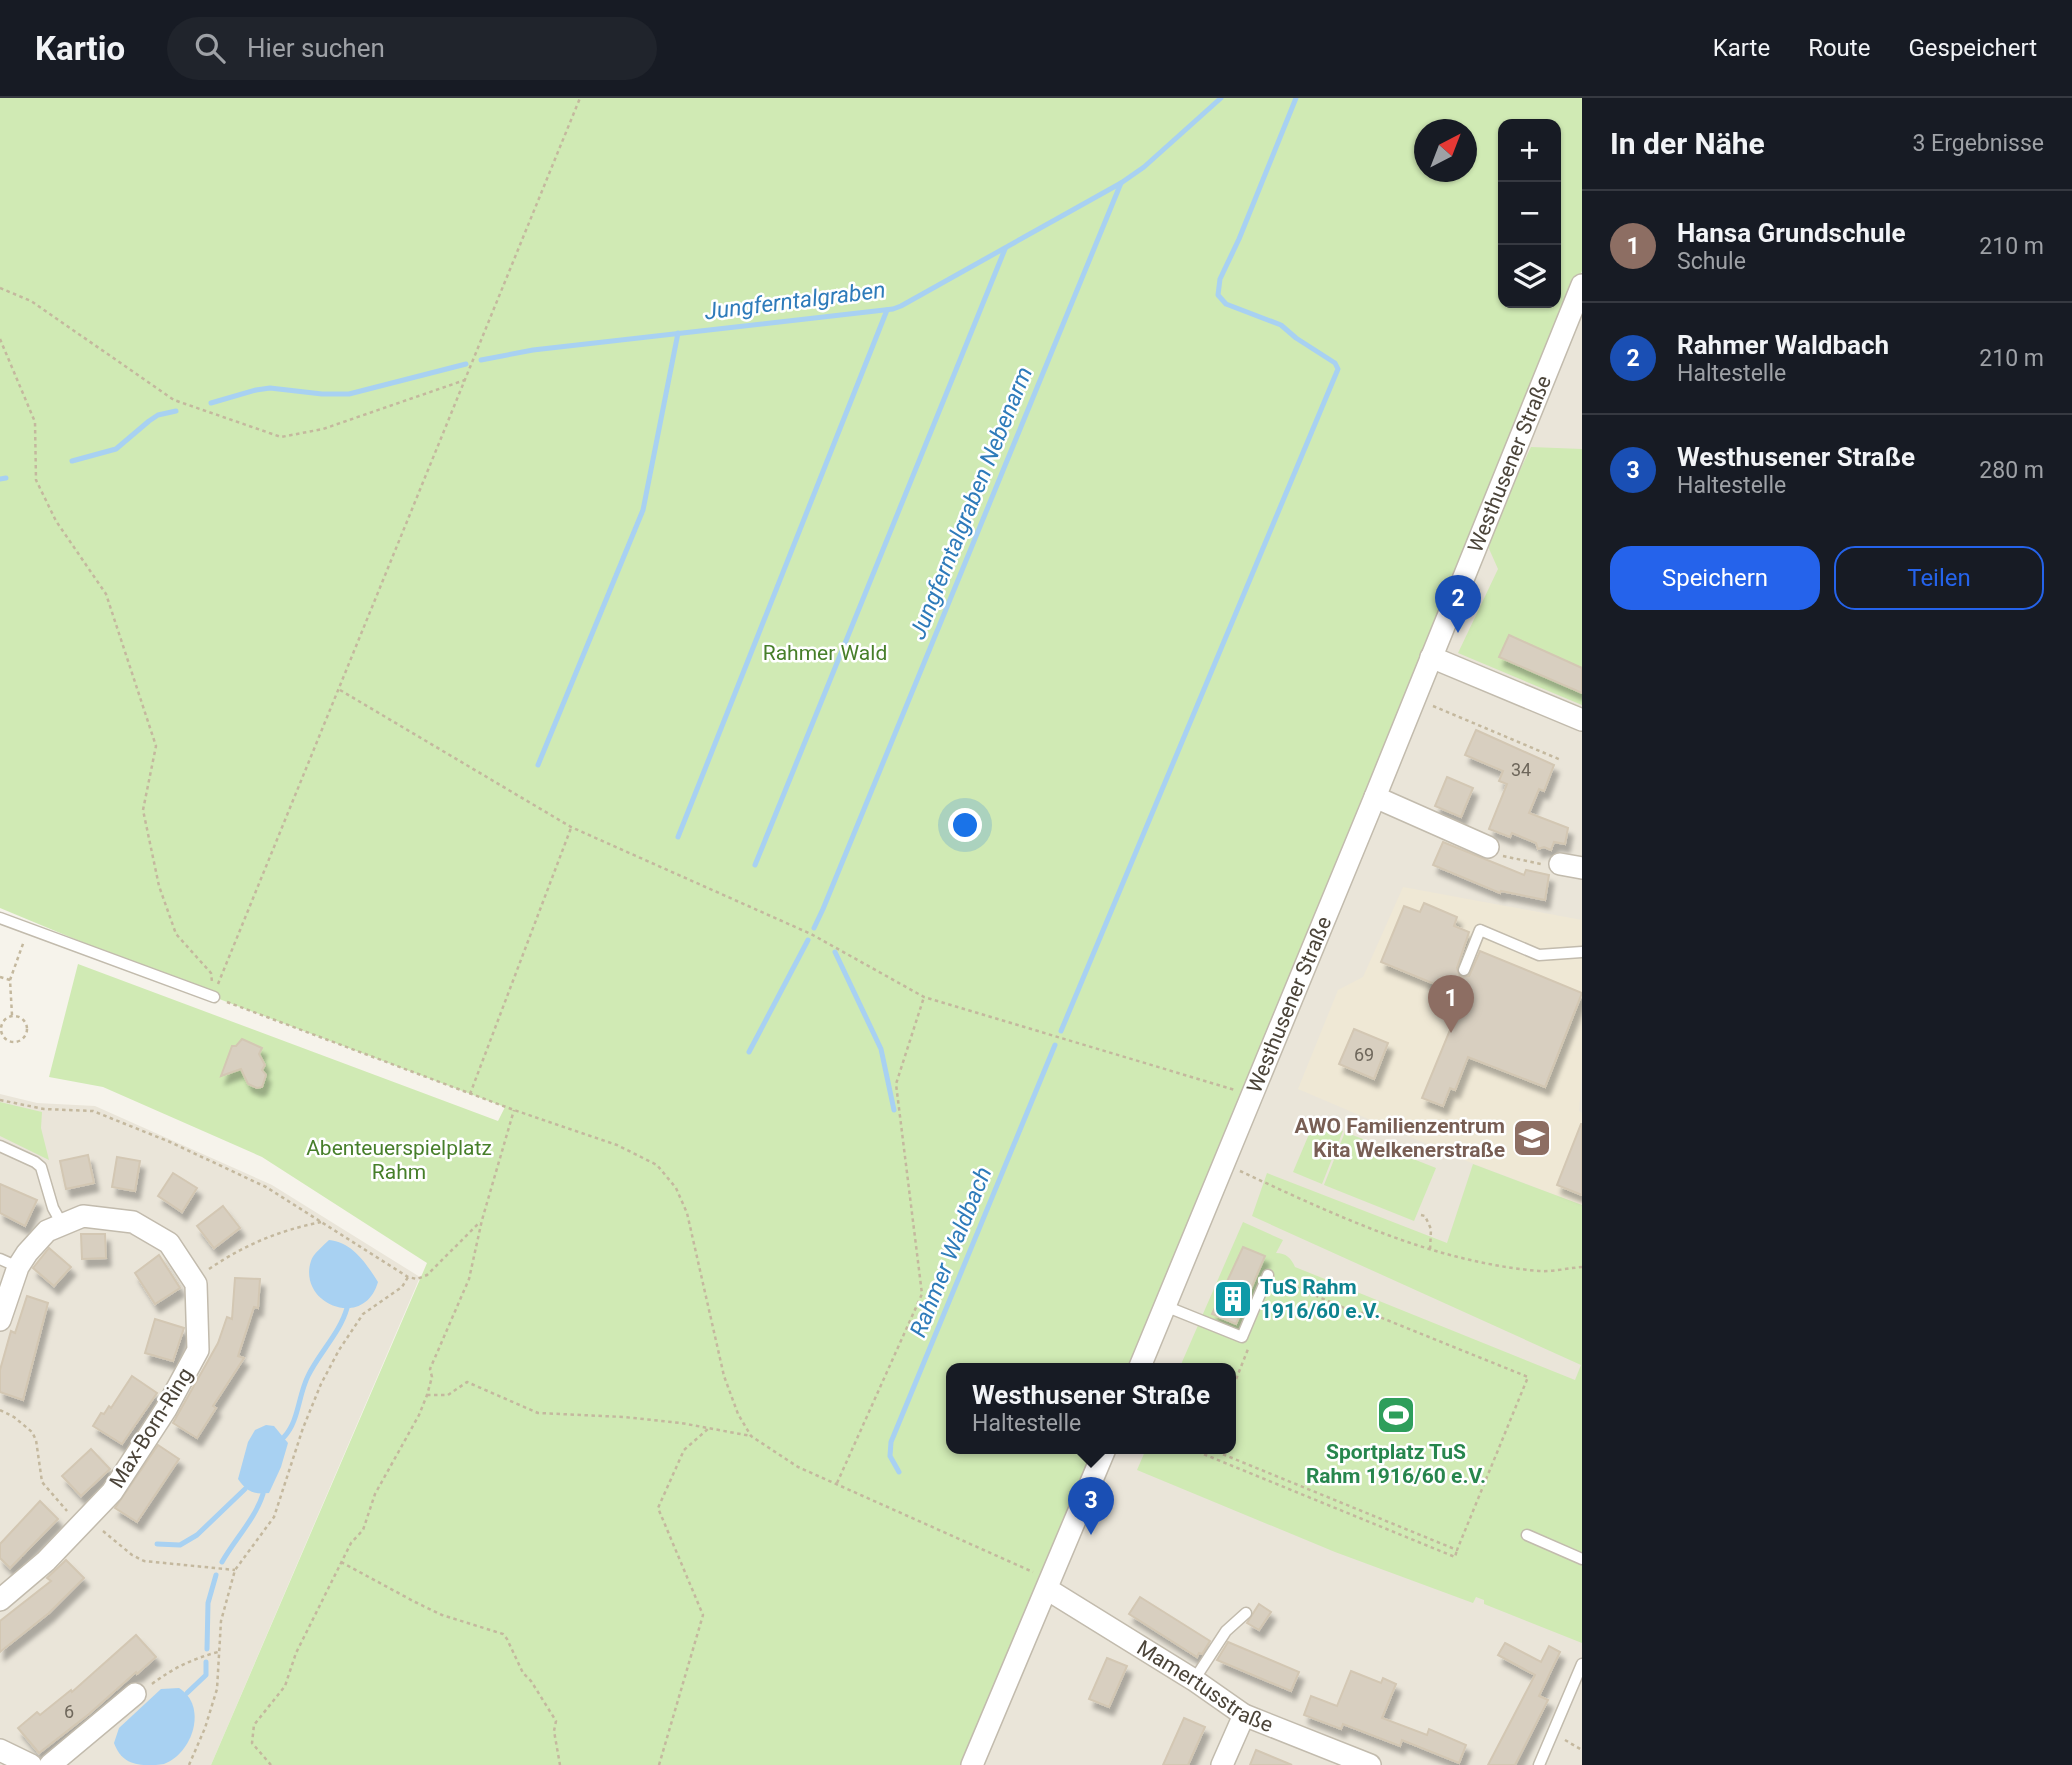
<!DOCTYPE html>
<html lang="de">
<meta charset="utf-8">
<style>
:root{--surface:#171b24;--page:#20242c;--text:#f1f3f6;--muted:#9ea1a6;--line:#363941;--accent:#2563eb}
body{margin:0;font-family:Roboto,sans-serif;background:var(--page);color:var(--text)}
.controls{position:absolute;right:21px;top:21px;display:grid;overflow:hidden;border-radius:14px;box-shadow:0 2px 5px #0004}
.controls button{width:63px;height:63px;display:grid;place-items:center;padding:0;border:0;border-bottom:2px solid var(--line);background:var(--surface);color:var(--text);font:35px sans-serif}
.compass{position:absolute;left:1414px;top:21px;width:63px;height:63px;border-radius:50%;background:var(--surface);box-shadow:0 2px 5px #0004;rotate:42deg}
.you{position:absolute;left:966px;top:728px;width:24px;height:24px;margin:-18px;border:5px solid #fff;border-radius:50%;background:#1a73e8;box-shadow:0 0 0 10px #1a73e833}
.badge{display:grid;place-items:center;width:46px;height:46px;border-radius:50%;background:var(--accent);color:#fff;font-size:23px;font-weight:700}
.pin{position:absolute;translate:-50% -58px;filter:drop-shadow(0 2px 4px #0008)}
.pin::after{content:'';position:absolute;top:37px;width:24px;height:21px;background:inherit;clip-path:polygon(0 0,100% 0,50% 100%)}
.popup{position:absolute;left:946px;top:1265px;width:290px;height:91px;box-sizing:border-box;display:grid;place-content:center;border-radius:14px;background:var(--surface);filter:drop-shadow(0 2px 5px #0005);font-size:23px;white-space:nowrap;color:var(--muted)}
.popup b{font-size:26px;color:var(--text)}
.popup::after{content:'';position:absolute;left:50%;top:100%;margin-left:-14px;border:14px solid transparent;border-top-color:var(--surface)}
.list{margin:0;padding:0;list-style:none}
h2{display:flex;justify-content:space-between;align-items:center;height:91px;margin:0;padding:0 28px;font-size:30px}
h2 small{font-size:23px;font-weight:400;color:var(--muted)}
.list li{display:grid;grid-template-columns:46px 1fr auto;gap:21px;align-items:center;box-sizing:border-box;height:112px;padding:0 28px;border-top:2px solid var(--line)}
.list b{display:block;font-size:26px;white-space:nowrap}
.list p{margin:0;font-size:23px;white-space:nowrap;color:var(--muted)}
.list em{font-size:23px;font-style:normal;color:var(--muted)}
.actions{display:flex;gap:14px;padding:21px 28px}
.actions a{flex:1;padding:16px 0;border:2px solid var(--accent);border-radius:21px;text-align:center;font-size:24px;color:var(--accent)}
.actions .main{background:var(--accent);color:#fff}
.icon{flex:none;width:38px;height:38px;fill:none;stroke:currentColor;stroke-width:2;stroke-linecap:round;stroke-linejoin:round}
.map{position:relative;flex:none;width:1582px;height:1667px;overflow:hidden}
header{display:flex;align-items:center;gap:42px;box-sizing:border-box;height:98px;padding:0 35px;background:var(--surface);border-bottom:2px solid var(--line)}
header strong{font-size:33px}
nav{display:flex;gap:38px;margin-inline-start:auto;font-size:24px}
.search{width:490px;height:63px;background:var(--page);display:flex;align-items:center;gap:18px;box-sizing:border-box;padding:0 24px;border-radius:38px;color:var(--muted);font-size:26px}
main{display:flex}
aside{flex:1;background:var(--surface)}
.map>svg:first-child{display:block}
.residential{fill:#eae5d9}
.education{fill:#efe8d5}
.green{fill:#d0eab4;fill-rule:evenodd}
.water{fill:#a8d1f2}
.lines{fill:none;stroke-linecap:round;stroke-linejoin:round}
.stream{stroke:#a8d1f2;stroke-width:5}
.building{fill:#d8cfc0;stroke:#d3c7b3;stroke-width:2;filter:url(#shadow)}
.lane-casing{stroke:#c2bbad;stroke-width:13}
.street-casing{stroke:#c2bbad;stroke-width:24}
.path{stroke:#c4b89e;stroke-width:2.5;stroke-dasharray:3.5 3.5;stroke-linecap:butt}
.lane{stroke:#fff;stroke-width:10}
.street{stroke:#fff;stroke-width:21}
.labels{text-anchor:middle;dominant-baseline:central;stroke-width:5;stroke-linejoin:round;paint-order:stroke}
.number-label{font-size:18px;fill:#6e675b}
.street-label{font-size:21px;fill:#4b4439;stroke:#fff}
.park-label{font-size:21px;fill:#477f2a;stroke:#fff}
.education-label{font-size:21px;font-weight:bold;fill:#785e54;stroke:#fff;text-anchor:end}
.culture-label{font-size:21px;font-weight:bold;fill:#0d838f;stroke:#fff;text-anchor:start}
.leisure-label{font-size:21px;font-weight:bold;fill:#27864d;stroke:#fff}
.water-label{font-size:23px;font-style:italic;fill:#2e7bba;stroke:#fff}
</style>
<header>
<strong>Kartio</strong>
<div class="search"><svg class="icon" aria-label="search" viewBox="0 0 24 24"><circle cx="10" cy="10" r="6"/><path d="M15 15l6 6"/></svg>Hier suchen</div>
<nav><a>Karte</a><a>Route</a><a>Gespeichert</a></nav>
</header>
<main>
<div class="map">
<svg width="1582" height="1667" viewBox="0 0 1582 1667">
<defs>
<filter id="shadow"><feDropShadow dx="4.5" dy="8" stdDeviation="2" flood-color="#0004"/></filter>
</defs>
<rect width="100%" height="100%" fill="#f6f3eb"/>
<g class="residential">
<path d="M 1582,201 L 1582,1667 L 982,1667 L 1113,1351 L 1231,1351 L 1231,1271 L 1146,1271 Z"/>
<path d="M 0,996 L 37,1005 L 95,1008 L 272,1087 L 420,1179 L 211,1667 L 0,1667 Z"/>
</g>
<path class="education" d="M 1403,789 L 1582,822 L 1582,977 L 1579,1013 L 1582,1015 L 1582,1107 L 1474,1066 L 1298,991 L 1338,892 L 1363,879 Z"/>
<g class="green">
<path d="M 0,0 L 1582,0 L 1582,173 L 1427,558 L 1129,1271 L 951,1271 L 951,1351 L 1095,1351 L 961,1667 L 211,1667 L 427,1165 L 262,1059 L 103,989 L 49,979 L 78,866 L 498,1023 L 505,1009 L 214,899 L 0,810 ZM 1503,26 L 1556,26 L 1556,205 L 1503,205 ZM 1424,32 L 1466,32 L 1466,74 L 1424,74 Z"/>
<path d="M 1531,349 L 1582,351 L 1582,607 L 1458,555 L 1498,471 L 1486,444 Z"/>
<path d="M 0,1004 L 42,1014 L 41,1030 L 49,1062 L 0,1038 Z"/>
<path d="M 1315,1022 L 1343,1033 L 1322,1086 L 1293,1074 Z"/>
<path d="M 1345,1034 L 1436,1070 L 1414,1123 L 1324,1087 Z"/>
<path d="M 1473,1066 L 1582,1107 L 1582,1545 L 1484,1506 L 1484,1502 L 1476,1499 L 1473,1505 L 1335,1454 L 1137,1372 L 1146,1351 L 1231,1351 L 1231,1271 L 1179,1271 L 1243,1124 L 1283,1142 L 1276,1155 C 1286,1155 1291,1160 1295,1169 L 1575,1282 L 1581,1267 L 1252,1118 L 1267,1075 L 1447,1145 Z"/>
</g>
<g class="water">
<path d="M 329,1142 C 352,1144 366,1165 378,1184 C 364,1233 297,1206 311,1163 C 313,1156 323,1148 329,1142 Z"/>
<path d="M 266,1327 L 274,1328 L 288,1345 L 281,1369 L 269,1395 C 254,1397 246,1393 238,1381 L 248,1344 L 255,1332 Z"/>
<path d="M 179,1590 C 208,1608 193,1655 164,1666 C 159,1667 153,1667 147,1667 C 130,1667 120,1661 114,1645 L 119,1630 L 161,1591 Z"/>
</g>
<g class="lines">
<g class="stream">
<path d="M 481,262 L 533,252 L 893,211 L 901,208 L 1121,85 L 1144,69 L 1221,0"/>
<path d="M 211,305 L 256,292 L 270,290 L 322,296 L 349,296 L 466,266"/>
<path d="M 72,363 L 116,351 L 149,323 L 158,317 L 176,313"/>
<path d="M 0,381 L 6,380"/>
<path d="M 538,667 L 643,412 L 678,235"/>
<path d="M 678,739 L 887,212"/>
<path d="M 755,767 L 1005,151"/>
<path d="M 814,830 L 823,811 L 1121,85"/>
<path d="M 835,854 L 881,951 L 894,1012"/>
<path d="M 1061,933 L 1338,271 L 1335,265 L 1296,240 L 1281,227 L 1226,206 L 1218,197 L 1220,181 L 1239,141 L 1296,0"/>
<path d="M 749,954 L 808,842"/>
<path d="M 284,1339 C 299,1323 298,1298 308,1278 C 319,1255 340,1235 347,1210"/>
<path d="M 899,1374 L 890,1358 L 891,1344 L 1055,947"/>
<path d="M 157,1446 L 180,1447 L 197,1437 L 245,1391"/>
<path d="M 222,1464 C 235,1441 255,1421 263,1396"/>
<path d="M 207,1551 L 208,1505 L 216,1477"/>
<path d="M 187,1595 L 206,1577 L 206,1564"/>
</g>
</g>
<g class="building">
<path d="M 1509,537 L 1582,570 L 1582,595 L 1499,559 Z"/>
<path d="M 1476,632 L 1554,667 L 1544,693 L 1539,691 L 1529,715 L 1568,730 L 1565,746 L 1554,744 L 1551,752 L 1544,749 L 1538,751 L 1536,745 L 1512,735 L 1510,739 L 1489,731 L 1507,686 L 1499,683 L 1503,673 L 1465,657 Z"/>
<path d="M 1447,679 L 1473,690 L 1461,719 L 1435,708 Z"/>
<path d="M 1443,744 L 1524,777 L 1526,772 L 1549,777 L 1545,802 L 1501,793 L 1500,795 L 1433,767 Z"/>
<path d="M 1424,805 L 1457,819 L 1454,828 L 1469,834 L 1457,870 L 1460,879 L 1469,878 L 1480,853 L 1582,895 L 1545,989 L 1468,959 L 1455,992 L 1450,990 L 1443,1008 L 1422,1000 L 1464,898 L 1381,864 L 1404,808 L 1420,814 Z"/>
<path d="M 1354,931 L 1388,945 L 1374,981 L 1339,966 Z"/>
<path d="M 242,941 L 262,950 L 259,956 L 265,967 L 262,972 L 266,977 L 262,989 L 257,990 L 248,986 L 241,971 L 221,978 L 232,948 L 236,948 Z"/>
<path d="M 1581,1026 L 1582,1026 L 1582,1097 L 1557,1087 Z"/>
<path d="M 88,1057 L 94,1085 L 66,1091 L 60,1063 Z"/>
<path d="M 117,1059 L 140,1063 L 135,1093 L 112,1089 Z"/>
<path d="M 173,1075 L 197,1090 L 182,1114 L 158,1098 Z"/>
<path d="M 0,1086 L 37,1102 L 25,1128 L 0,1115 Z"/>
<path d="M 223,1108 L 240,1130 L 214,1150 L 197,1128 Z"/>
<path d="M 81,1136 L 105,1136 L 106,1160 L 82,1161 Z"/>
<path d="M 1243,1149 L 1265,1158 L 1236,1226 L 1212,1216 Z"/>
<path d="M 49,1150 L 71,1169 L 54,1188 L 33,1170 Z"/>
<path d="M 159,1157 L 180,1190 L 155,1206 L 135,1175 Z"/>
<path d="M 235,1180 L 260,1181 L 258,1210 L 254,1209 L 238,1258 L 244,1260 L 213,1308 L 216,1310 L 197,1340 L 173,1325 L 218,1245 L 227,1219 L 232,1221 Z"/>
<path d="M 27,1198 L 48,1205 L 23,1302 L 0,1294 L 0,1272 L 11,1233 L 15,1235 Z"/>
<path d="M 155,1221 L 184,1230 L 173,1263 L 145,1255 Z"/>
<path d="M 132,1278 L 157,1295 L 122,1346 L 93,1328 L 101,1315 L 104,1316 L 109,1308 L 111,1310 Z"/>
<path d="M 158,1347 L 179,1361 L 137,1424 L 115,1410 Z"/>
<path d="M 91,1351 L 110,1371 L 81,1398 L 62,1378 Z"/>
<path d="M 40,1403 L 58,1421 L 10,1470 L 0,1460 L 0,1446 Z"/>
<path d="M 66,1462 L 84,1480 L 49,1515 L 0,1554 L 0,1523 L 51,1483 L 47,1480 Z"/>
<path d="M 1140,1499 L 1210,1543 L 1202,1556 L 1199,1555 L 1197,1559 L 1129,1516 Z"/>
<path d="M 1259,1506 L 1271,1514 L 1259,1532 L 1247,1525 Z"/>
<path d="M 136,1537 L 156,1559 L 137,1576 L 136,1574 L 89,1616 L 39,1655 L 18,1630 L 37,1614 L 40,1617 L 71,1592 L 72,1594 Z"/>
<path d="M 1228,1544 L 1299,1574 L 1291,1593 L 1217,1562 Z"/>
<path d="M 1505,1545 L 1541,1564 L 1549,1548 L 1560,1554 L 1539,1598 L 1548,1602 L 1515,1667 L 1488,1667 L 1535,1577 L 1498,1557 Z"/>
<path d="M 1107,1560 L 1127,1568 L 1109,1609 L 1089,1601 Z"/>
<path d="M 1351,1573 L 1381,1585 L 1383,1580 L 1396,1586 L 1382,1620 L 1427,1637 L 1429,1631 L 1466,1647 L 1459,1665 L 1402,1642 L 1400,1648 L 1343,1626 L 1341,1631 L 1304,1617 L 1311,1598 L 1337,1608 Z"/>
<path d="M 1184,1620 L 1205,1629 L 1188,1667 L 1163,1667 Z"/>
<path d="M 1256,1652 L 1292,1667 L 1250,1667 Z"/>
</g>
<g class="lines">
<defs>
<g id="lane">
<path d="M 0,820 L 214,899"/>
<path d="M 1464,872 L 1480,832 L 1539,857 L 1582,854"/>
<path d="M 0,1048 L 35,1064 L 41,1069 L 53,1110 L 62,1126"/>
<path d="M 0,1161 L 18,1169"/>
<path d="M 1165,1208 L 1242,1239 L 1268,1177"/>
<path d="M 1527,1437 L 1582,1461"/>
<path d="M 1194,1582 L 1226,1533 L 1246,1515"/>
<path d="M 1539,1667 L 1582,1566"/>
</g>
<g id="street">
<path d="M 1431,559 L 1582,622"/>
<path d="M 1375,699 L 1488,749"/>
<path d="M 1560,766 L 1582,770"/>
<path d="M 0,1222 L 18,1169 L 27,1155 L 47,1133 L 83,1118 L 133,1124 L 169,1145 L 196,1186 L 198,1252 L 166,1311 L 112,1394 L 46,1463 L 0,1502"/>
<path id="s1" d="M 1139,1271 L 1375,699 L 1582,187"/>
<path id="s2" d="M 1047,1491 L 1194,1582 L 1244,1617 L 1370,1667"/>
<path d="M 0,1652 L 31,1667"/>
<path d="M 50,1667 L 135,1596"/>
<path d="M 972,1667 L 1105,1351"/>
<path d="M 1222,1667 L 1244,1617"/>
</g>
</defs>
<use href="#lane" class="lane-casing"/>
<use href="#street" class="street-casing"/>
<g class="path">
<path d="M 0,190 L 31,203 L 174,302 L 281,339 L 323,331 L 465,282"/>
<path d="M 0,241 L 35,324 L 36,382 L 56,423 L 106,496 L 156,648 L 143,712 L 159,788 L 176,836 L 211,875 L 212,884"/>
<path d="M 340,592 L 571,729 L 811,836 L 924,899 L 1235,992"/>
<path d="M 1433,608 L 1561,662"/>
<path d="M 1503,758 L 1541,766"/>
<path d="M 0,879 L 10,882"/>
<path d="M 218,886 L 580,0"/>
<path d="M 227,904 L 514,1012 L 617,1047 L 657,1067 L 676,1090 L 687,1115 L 724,1278 L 738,1316 L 751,1338 L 798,1369 L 1033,1474"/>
<path d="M 12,917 L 10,882 L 24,843"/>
<circle cx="14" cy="931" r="13"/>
<path d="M 470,996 L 571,730"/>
<path d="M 0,1002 L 44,1011 L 93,1013 L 170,1044 L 266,1089 L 408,1179 L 417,1181 L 427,1177 L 480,1124"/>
<path d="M 1240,1073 C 1335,1117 1433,1164 1539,1173 C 1553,1174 1568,1170 1582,1169"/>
<path d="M 1421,1117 L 1425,1118 L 1431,1131 L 1430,1153"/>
<path d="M 209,1171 C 246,1146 278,1133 321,1124"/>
<path d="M 1231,1294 L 1248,1251"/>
<path d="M 427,1297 L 448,1297 L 467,1284 L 538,1315 L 624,1319 L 681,1325 L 751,1338"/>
<path d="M 0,1312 L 14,1319 L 32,1334 L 36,1342 L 42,1384 L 67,1413"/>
<path d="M 1191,1351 L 1455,1459 L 1457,1452"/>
<path d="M 1210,1351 L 1457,1452 L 1528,1279 L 1372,1216 L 1354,1214 L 1281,1183"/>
<path d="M 837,1385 L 922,1196 L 896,986 L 924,899"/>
<path d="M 103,1433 L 132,1457 L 144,1463 L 235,1472"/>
<path d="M 341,1464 L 415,1504 L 442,1517 L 503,1536 L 507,1541 L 523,1575 L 531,1583 L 556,1623 L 554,1633 L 560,1667"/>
<path d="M 152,1586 C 173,1570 192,1561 218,1554"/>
<path d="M 1565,1642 L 1582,1652"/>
<path d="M 189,1667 L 205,1630 L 217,1591 L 221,1523 L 235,1472 L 274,1419 L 303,1330 L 321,1286 L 339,1252 L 363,1216 L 402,1189 L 408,1179"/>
<path d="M 271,1667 L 252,1645 L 254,1627 L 285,1588 L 296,1555 L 351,1445 L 363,1432 L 375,1396 L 419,1317 L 427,1297 L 432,1279 L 430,1271 L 469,1181 L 482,1122 L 514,1012"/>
<path d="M 659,1667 L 703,1517 L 658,1410 L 684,1352 L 709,1330"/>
</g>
<use href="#lane" class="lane"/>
<use href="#street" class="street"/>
</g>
<defs>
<symbol id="school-square" viewBox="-11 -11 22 22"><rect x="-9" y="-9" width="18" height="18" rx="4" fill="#8d6e63" stroke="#fff"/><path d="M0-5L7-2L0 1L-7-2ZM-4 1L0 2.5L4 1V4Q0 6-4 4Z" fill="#fff"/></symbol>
<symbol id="building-square" viewBox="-11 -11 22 22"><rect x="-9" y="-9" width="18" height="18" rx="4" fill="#0f9aa8" stroke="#fff"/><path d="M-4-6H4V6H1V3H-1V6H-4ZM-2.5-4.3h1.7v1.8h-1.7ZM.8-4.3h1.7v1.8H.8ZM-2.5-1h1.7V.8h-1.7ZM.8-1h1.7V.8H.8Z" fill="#fff"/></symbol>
<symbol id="stadium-square" viewBox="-11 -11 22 22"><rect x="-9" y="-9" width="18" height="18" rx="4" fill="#2e9e5b" stroke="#fff"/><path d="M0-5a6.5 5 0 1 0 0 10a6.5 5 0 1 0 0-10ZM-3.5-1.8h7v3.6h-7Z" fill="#fff"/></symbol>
</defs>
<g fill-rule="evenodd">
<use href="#school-square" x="1510" y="1018" width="44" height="44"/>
<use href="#building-square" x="1211" y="1179" width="44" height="44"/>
<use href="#stadium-square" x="1374" y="1295" width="44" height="44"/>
</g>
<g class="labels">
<g class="number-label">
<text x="1521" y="671">34</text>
<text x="1364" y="956">69</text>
<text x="69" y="1613">6</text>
</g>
<g class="street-label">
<text stroke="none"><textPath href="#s1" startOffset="978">Westhusener Straße</textPath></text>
<text stroke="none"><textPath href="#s1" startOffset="394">Westhusener Straße</textPath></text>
<text transform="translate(151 1330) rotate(-58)">Max-Born-Ring</text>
<text stroke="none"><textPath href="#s2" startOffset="186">Mamertusstraße</textPath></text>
</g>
<g class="park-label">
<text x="825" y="555">Rahmer Wald</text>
<text x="399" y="1050">Abenteuerspielplatz<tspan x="399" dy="24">Rahm</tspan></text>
</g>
<g class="education-label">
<text x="1505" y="1028">AWO Familienzentrum<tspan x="1505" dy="24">Kita Welkenerstraße</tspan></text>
</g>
<g class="culture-label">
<text x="1260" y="1189">TuS Rahm<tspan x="1260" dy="24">1916/60 e.V.</tspan></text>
</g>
<g class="leisure-label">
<text x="1396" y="1354">Sportplatz TuS<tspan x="1396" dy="24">Rahm 1916/60 e.V.</tspan></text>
</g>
<g class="water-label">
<text transform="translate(795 203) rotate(-7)">Jungferntalgraben</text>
<text transform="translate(971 405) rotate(-68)">Jungferntalgraben Nebenarm</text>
<text transform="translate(951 1154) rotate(-68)">Rahmer Waldbach</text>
</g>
</g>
</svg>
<div class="controls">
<button>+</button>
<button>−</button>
<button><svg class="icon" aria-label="layers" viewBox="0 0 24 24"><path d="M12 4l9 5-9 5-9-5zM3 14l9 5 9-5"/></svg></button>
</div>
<svg class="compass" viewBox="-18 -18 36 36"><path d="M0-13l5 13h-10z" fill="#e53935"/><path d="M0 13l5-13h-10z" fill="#9ea1a6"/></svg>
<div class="you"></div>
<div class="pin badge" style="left:1451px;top:935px;background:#8d6e63">1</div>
<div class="pin badge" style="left:1458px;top:535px;background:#1a4fb4">2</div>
<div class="pin badge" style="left:1091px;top:1437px;background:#1a4fb4">3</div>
<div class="popup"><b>Westhusener Straße</b>Haltestelle</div>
</div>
<aside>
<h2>In der Nähe<small>3 Ergebnisse</small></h2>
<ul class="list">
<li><span class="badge" style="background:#8d6e63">1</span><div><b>Hansa Grundschule</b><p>Schule</p></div><em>210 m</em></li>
<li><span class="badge" style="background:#1a4fb4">2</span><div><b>Rahmer Waldbach</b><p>Haltestelle</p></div><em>210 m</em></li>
<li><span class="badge" style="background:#1a4fb4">3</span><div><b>Westhusener Straße</b><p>Haltestelle</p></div><em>280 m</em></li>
</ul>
<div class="actions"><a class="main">Speichern</a><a>Teilen</a></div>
</aside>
</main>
